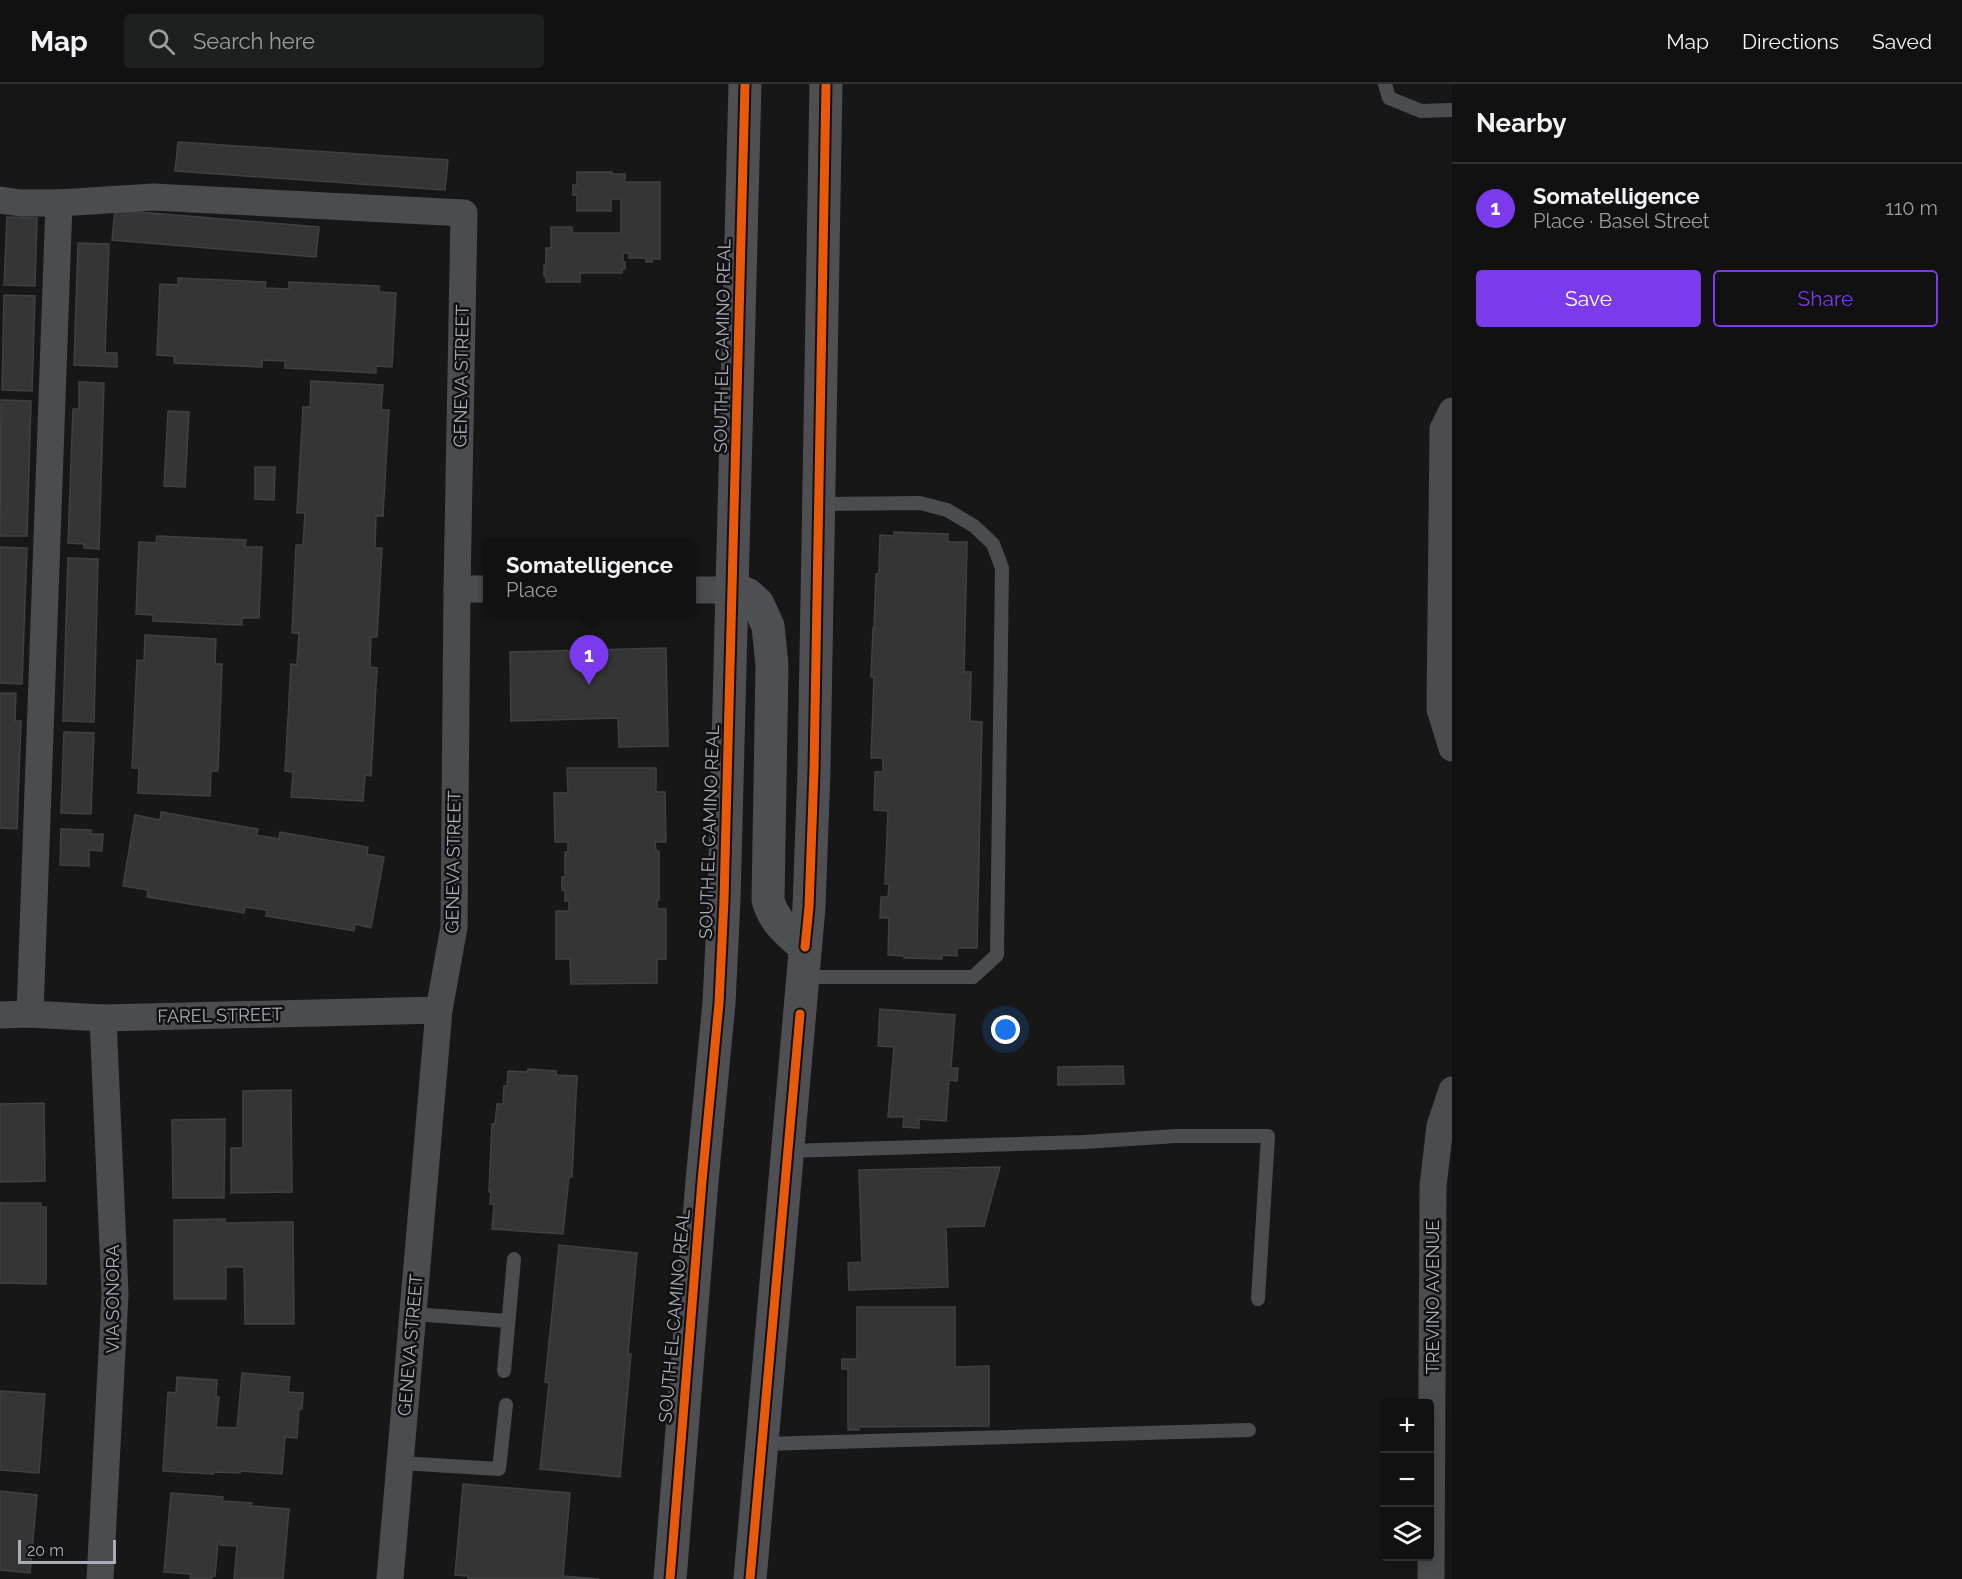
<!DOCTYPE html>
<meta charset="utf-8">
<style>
:root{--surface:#111;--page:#1e1f1f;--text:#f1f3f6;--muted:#9c9d9f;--line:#303131;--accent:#7c3aed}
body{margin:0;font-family:Raleway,sans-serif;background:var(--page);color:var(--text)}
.controls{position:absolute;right:18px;bottom:18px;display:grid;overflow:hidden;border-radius:6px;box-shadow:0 3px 15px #0003}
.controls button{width:54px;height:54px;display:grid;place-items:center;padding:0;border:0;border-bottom:2px solid var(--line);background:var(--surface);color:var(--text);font:30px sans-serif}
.scale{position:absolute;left:18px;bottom:15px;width:98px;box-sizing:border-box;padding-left:6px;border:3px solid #a8adb8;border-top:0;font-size:16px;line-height:21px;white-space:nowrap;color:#a8adb8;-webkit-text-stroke:4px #111113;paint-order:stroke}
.you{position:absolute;left:1006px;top:946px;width:21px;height:21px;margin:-15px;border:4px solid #fff;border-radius:50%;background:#1a73e8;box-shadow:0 0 0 9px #1a73e833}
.badge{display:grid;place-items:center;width:39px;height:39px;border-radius:50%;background:var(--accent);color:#fff;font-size:20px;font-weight:700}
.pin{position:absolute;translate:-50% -50px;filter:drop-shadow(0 2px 3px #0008)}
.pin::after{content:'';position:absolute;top:32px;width:21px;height:18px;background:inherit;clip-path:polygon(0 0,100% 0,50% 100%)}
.popup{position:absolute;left:483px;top:454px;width:213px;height:78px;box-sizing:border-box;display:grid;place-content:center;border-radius:6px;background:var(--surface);filter:drop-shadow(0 2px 4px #0005);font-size:20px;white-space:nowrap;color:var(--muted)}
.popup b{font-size:22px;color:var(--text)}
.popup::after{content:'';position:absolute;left:50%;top:100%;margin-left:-12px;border:12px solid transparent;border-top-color:var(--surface)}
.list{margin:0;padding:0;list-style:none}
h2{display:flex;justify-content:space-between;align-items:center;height:78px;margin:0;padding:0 24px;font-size:26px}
h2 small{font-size:20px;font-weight:400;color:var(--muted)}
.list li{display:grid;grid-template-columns:39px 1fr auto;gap:18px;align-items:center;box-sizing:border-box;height:90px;padding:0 24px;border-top:2px solid var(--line)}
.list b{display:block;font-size:22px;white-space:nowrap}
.list p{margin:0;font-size:20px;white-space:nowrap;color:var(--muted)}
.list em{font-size:20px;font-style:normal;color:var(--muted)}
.actions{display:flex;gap:12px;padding:18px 24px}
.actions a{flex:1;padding:14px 0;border:2px solid var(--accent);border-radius:6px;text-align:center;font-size:21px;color:var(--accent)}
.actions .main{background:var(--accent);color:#fff}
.icon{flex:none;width:33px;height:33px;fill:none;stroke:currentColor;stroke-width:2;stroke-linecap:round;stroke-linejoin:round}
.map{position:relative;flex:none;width:1452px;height:1495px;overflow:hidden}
header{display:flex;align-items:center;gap:36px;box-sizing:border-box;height:84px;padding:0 30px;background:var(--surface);border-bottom:2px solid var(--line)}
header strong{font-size:28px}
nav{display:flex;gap:33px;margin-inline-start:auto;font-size:21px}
.search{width:420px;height:54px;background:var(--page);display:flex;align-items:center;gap:15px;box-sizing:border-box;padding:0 21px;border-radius:6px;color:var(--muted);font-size:22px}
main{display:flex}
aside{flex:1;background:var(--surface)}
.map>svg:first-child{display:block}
.building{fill:#353536;stroke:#3f4043;stroke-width:1.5}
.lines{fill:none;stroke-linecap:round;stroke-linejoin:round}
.service{stroke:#4b4c50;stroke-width:14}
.minor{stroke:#4b4c50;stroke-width:27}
.primary{stroke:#4d4f52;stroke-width:33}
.cycleway-casing{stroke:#111113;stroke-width:13}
.cycleway{stroke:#e8590c;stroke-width:9}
.labels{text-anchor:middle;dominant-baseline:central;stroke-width:5;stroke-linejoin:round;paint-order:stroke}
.street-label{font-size:18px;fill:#a8adb8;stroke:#111113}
</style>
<header>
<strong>Map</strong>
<div class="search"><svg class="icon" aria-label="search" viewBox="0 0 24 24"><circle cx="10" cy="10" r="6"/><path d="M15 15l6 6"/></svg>Search here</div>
<nav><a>Map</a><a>Directions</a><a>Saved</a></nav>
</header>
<main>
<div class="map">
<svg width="1452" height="1495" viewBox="0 0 1452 1495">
<rect width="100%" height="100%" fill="#171717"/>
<g class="building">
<path d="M 178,58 L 448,76 L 445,106 L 175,87 Z"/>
<path d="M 577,88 L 612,88 L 611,90 L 625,90 L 625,98 L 660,98 L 660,175 L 652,175 L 652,178 L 646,178 L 646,174 L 629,174 L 629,169 L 623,169 L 623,178 L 625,178 L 625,185 L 622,185 L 622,189 L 580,189 L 580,198 L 546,198 L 546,192 L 544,192 L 544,181 L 546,181 L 546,164 L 551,164 L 551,143 L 572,143 L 572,149 L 621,149 L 621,115 L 611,115 L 611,127 L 577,127 L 577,111 L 573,111 L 573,101 L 577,101 Z"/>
<path d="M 115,126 L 319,143 L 316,173 L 112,156 Z"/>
<path d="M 7,133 L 37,134 L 35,202 L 4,201 Z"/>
<path d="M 78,159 L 109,160 L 105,269 L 117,269 L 117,283 L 74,281 Z"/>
<path d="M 178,194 L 266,198 L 265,204 L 289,205 L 289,198 L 379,202 L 379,208 L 396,209 L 392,283 L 376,282 L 376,289 L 285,284 L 285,277 L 262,276 L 262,283 L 174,279 L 174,272 L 157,271 L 160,200 L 178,201 Z"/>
<path d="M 4,211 L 35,212 L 32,307 L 2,306 Z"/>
<path d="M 311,297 L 383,301 L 381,326 L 389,326 L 383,432 L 376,432 L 375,464 L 382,464 L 377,553 L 371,553 L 370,583 L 377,584 L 371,692 L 365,691 L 363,717 L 291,713 L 293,688 L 285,687 L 291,580 L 297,581 L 299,549 L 292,549 L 296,461 L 303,461 L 305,429 L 297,429 L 303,323 L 310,323 Z"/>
<path d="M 79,298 L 104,299 L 99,465 L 84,464 L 84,460 L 68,459 L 73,325 L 79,325 Z"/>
<path d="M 1,316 L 31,317 L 27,452 L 0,452 Z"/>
<path d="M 168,327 L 189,328 L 185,403 L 164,402 Z"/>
<path d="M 255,383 L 275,383 L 274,416 L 255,415 Z"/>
<path d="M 894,448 L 948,450 L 948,458 L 967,458 L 964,588 L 971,588 L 970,637 L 982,638 L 977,864 L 957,864 L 957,872 L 942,871 L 942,875 L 904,874 L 904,872 L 888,871 L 889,834 L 880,834 L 881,813 L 888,813 L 889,800 L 885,800 L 888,727 L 874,726 L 875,688 L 883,688 L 883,674 L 871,674 L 874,593 L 871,593 L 873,544 L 874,544 L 876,490 L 879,490 L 880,451 L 894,452 Z"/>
<path d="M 157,452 L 246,456 L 245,463 L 262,463 L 259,534 L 242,534 L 242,541 L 153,537 L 153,531 L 136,530 L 139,458 L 156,459 Z"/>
<path d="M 0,463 L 27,464 L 22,600 L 0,599 Z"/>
<path d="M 68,474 L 98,475 L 94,638 L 63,637 Z"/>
<path d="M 145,551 L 216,555 L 215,580 L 222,580 L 218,687 L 211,687 L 210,712 L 138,709 L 139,684 L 132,684 L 137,576 L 144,577 Z"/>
<path d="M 666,564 L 668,662 L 619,663 L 618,634 L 511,637 L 510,568 Z"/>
<path d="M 0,609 L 16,609 L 15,637 L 21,637 L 17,745 L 0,744 Z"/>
<path d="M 64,648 L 94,649 L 91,730 L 61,729 Z"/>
<path d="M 567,684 L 656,684 L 656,708 L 665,708 L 666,758 L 655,758 L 656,767 L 659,767 L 659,816 L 657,816 L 657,825 L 666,825 L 666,875 L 657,875 L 657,899 L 571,900 L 570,875 L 556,875 L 556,827 L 569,827 L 569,817 L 565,817 L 565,806 L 562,806 L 562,793 L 565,793 L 565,768 L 568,768 L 568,758 L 555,758 L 554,709 L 568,709 Z"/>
<path d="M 161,728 L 258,745 L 256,751 L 279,755 L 280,748 L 368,763 L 367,770 L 384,773 L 371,844 L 355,840 L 354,847 L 266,832 L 267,826 L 245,823 L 244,829 L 147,813 L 148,806 L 123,802 L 135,731 L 160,736 Z"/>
<path d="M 61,745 L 91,746 L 91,750 L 103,750 L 102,767 L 89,766 L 89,782 L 60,781 Z"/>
<path d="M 880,925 L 955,931 L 951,984 L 958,984 L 957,997 L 949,996 L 946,1037 L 919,1035 L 919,1044 L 903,1043 L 904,1033 L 888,1033 L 894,963 L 878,962 Z"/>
<path d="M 1123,982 L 1124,1000 L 1058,1001 L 1058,983 Z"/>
<path d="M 528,985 L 556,987 L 556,991 L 577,992 L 572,1093 L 569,1093 L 563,1150 L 492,1145 L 494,1120 L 490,1120 L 491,1108 L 489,1108 L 492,1040 L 495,1040 L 497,1020 L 503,1020 L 504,1002 L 507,1002 L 508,987 L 527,988 Z"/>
<path d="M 291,1006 L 292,1108 L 231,1109 L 231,1064 L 243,1064 L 243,1007 Z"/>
<path d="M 44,1019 L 45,1097 L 0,1098 L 0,1020 Z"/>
<path d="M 225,1035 L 224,1114 L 173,1114 L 172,1036 Z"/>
<path d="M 1000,1083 L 984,1142 L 946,1143 L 948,1203 L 849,1206 L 848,1179 L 862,1178 L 859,1086 Z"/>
<path d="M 0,1119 L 41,1119 L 41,1123 L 46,1123 L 46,1200 L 0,1199 Z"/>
<path d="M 225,1135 L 225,1139 L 293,1138 L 294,1240 L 245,1240 L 244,1183 L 226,1183 L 226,1215 L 174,1215 L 174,1136 Z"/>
<path d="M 559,1161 L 637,1169 L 628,1270 L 631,1270 L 620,1393 L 540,1385 L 549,1299 L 545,1298 Z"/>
<path d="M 857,1223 L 955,1223 L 955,1283 L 989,1282 L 989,1342 L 858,1343 L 859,1346 L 848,1346 L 848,1285 L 842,1285 L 842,1275 L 857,1275 Z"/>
<path d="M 242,1289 L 290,1293 L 288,1308 L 303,1309 L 302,1325 L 299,1325 L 297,1354 L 285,1353 L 282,1390 L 241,1387 L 240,1389 L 213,1388 L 213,1390 L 163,1387 L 168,1308 L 176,1309 L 177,1293 L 217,1296 L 216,1313 L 219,1313 L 216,1343 L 237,1344 Z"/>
<path d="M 0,1307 L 45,1310 L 39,1389 L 0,1386 Z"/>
<path d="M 463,1400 L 570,1409 L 563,1492 L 599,1495 L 468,1495 L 468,1492 L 455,1491 Z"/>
<path d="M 0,1407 L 37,1411 L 30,1489 L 0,1486 Z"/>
<path d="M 171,1409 L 223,1413 L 222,1417 L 252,1419 L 251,1422 L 289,1425 L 283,1495 L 234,1495 L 237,1462 L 220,1461 L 220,1457 L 218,1457 L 215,1492 L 212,1492 L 212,1495 L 190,1495 L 191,1490 L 164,1488 Z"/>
</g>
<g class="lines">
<g class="service">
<path d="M 1385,0 L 1389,14 L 1421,27 L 1452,26"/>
<path d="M 803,893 L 973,893 L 997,871 L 1002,484 L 993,460 L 974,442 L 947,426 L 920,419 L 819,420"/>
<path d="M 788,1067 L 1084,1058 L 1176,1052 L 1268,1052 L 1258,1215"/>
<path d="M 413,1230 L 508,1237"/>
<path d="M 504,1287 L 514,1175"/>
<path d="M 763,1360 L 1249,1346"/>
<path d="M 400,1379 L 499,1385 L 506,1321"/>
</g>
<g class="minor">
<path d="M 0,116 L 21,119 L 59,119 L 153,113 L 464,129 L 457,505 L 454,843 L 439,926 L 390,1495"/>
<path d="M 1452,327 L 1443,345 L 1440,625 L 1452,664"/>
<path d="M 457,505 L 487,505"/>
<path d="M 691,506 L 732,506"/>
<path d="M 30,930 L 59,119"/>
<path d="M 0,931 L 30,930 L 103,934 L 439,926"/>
<path d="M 100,1495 L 115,1210 L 103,934"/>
<path d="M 1431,1495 L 1433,1102 L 1440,1042 L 1452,1006"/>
</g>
<g class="primary">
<path d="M 732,506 L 747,510 L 758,520 L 768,542 L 772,581 L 768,816 C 774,838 789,849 805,863"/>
<path d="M 670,1495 L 702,1097 L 719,919 L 724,816 L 745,0"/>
<path d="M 750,1495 L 809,823 L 814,686 L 826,0"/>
</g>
<defs>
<g id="cycleway">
<path d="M 805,863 L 809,823 L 814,686 L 826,0"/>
<path d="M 670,1495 L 702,1097 L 719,919 L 724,816 L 745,0"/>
<path d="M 750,1495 L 800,930"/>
</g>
</defs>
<use href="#cycleway" class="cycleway-casing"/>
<use href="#cycleway" class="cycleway"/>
</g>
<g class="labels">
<g class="street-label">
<text transform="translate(722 262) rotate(-89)">SOUTH EL CAMINO REAL</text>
<text transform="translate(461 292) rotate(-89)">GENEVA STREET</text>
<text transform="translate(709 748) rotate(-88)">SOUTH EL CAMINO REAL</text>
<text transform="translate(453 778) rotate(-89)">GENEVA STREET</text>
<text transform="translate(220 931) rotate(-1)">FAREL STREET</text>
<text transform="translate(1432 1213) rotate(-90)">TREVINO AVENUE</text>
<text transform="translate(112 1215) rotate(-90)">VIA SONORA</text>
<text transform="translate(674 1232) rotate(-85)">SOUTH EL CAMINO REAL</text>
<text transform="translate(410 1261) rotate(-85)">GENEVA STREET</text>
</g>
</g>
</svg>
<div class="controls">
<button>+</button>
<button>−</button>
<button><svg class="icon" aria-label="layers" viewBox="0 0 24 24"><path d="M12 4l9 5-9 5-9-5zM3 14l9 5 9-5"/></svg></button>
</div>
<div class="scale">20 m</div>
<div class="you"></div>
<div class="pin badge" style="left:589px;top:601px">1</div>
<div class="popup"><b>Somatelligence</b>Place</div>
</div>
<aside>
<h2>Nearby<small></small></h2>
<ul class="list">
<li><span class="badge">1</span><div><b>Somatelligence</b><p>Place · Basel Street</p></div><em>110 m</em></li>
</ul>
<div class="actions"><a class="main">Save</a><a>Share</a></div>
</aside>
</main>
